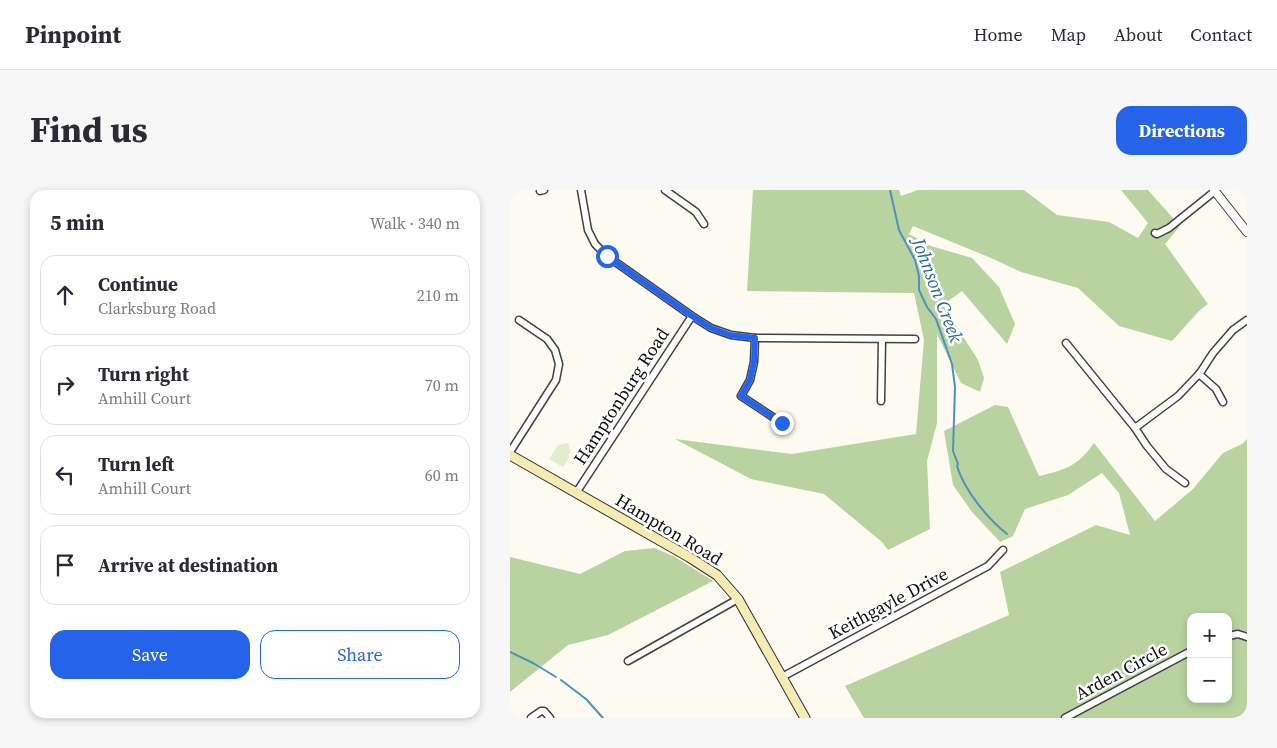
<!DOCTYPE html>
<meta charset="utf-8">
<style>
:root{--surface:#fff;--page:#f7f7f7;--text:#2b2b33;--muted:#7c7c81;--line:#e1e1e2;--accent:#2563eb}
body{margin:0;font-family:"Source Serif 4",serif;background:var(--page);color:var(--text)}
.controls{position:absolute;right:15px;bottom:15px;display:grid;overflow:hidden;border-radius:10px;box-shadow:0 2px 8px #0003}
.controls button{width:45px;height:45px;display:grid;place-items:center;padding:0;border:0;border-bottom:1px solid var(--line);background:var(--surface);color:var(--text);font:25px sans-serif}
.stop{position:absolute;width:15px;height:15px;margin:-11px;border:4px solid #2563eb;border-radius:50%;background:#fff}
.stop.end{background:#2563eb;border-color:#fff;box-shadow:0 1px 5px #0008}
.list{margin:0;padding:0;list-style:none}
h2{display:flex;justify-content:space-between;align-items:center;height:65px;margin:0;padding:0 20px;font-size:21px}
h2 small{font-size:16px;font-weight:400;color:var(--muted)}
.list li{display:grid;grid-template-columns:32px 1fr auto;gap:15px;align-items:center;box-sizing:border-box;height:80px;margin:0 10px 10px;padding:0 10px;border:1px solid var(--line);border-radius:15px}
.list b{display:block;font-size:19px;white-space:nowrap}
.list p{margin:0;font-size:16px;white-space:nowrap;color:var(--muted)}
.list em{font-size:16px;font-style:normal;color:var(--muted)}
.actions{display:flex;gap:10px;padding:15px 20px}
.actions a{flex:1;padding:11px 0;border:1px solid var(--accent);border-radius:15px;text-align:center;font-size:18px;color:var(--accent)}
.actions .main{background:var(--accent);color:#fff}
.icon{flex:none;width:28px;height:28px;fill:none;stroke:currentColor;stroke-width:2;stroke-linecap:round;stroke-linejoin:round}
.map{position:relative;flex:none;width:737px;height:528px;overflow:hidden;border-radius:15px}
header{display:flex;align-items:center;gap:30px;box-sizing:border-box;height:70px;padding:0 25px;background:var(--surface);border-bottom:1px solid var(--line)}
header strong{font-size:24px}
nav{display:flex;gap:28px;margin-inline-start:auto;font-size:18px}
.intro{display:flex;align-items:center;justify-content:space-between;box-sizing:border-box;height:120px;padding:0 30px}
h1{margin:0;font-size:35px}
.button{padding:12px 22px;border-radius:15px;background:var(--accent);color:#fff;font-size:18px;font-weight:700}
main{display:flex;gap:30px;padding:0 30px}
aside{flex:1;background:var(--surface);border-radius:15px;box-shadow:0 2px 8px #0003}
.map>svg:first-child{display:block}
.forest{fill:#b8d3a0;fill-rule:evenodd}
.pitch{fill:#e3eccf}
.lines{fill:none;stroke-linecap:round;stroke-linejoin:round}
.stream{stroke:#4c92bc;stroke-width:2}
.minor-casing{stroke:#414141;stroke-width:9}
.tertiary-casing{stroke:#414141;stroke-width:10}
.secondary-casing{stroke:#303030;stroke-width:11}
.minor{stroke:#fff;stroke-width:6}
.tertiary{stroke:#fff;stroke-width:8}
.secondary{stroke:#f5ecb4;stroke-width:9}
.route{stroke:#2563eb;stroke-width:6}
.labels{text-anchor:middle;dominant-baseline:central;stroke-width:5;stroke-linejoin:round;paint-order:stroke}
.street-label{font-size:18px;fill:#0e0e0e;stroke:#fff}
.water-label{font-size:19px;font-style:italic;fill:#276590;stroke:#fff}
</style>
<header>
<strong>Pinpoint</strong>
<nav><a>Home</a><a>Map</a><a>About</a><a>Contact</a></nav>
</header>
<div class="intro"><h1>Find us</h1><a class="button">Directions</a></div>
<main>
<aside>
<h2>5 min<small>Walk · 340 m</small></h2>
<ul class="list">
<li><svg class="icon" aria-label="ahead" viewBox="0 0 24 24"><path d="M12 20V5M6 11l6-6 6 6"/></svg><div><b>Continue</b><p>Clarksburg Road</p></div><em>210 m</em></li>
<li><svg class="icon" aria-label="right" viewBox="0 0 24 24"><path d="M7 20v-9h11M14 6l5 5-5 5"/></svg><div><b>Turn right</b><p>Amhill Court</p></div><em>70 m</em></li>
<li><svg class="icon" aria-label="left" viewBox="0 0 24 24"><path d="M17 20v-9H6M10 6l-5 5 5 5"/></svg><div><b>Turn left</b><p>Amhill Court</p></div><em>60 m</em></li>
<li><svg class="icon" aria-label="arrive" viewBox="0 0 24 24"><path d="M6 21V4h12l-3 4 3 4H6"/></svg><div><b>Arrive at destination</b></div></li>
</ul>
<div class="actions"><a class="main">Save</a><a>Share</a></div>
</aside>
<div class="map">
<svg width="737" height="528" viewBox="0 0 737 528">
<rect width="100%" height="100%" fill="#fdfaf1"/>
<g class="forest">
<path d="M 243,0 L 389,0 L 391,6 L 408,0 L 514,0 L 547,25 L 599,32 L 628,48 L 638,33 L 611,0 L 638,0 L 670,36 L 655,54 L 698,114 L 689,121 L 662,151 L 609,136 L 568,98 L 511,82 L 481,68 L 403,36 L 399,44 L 421,56 L 462,68 L 489,97 L 505,134 L 497,154 L 452,101 L 433,115 L 468,170 L 474,188 L 470,202 L 451,193 L 427,144 L 427,233 L 417,271 L 420,339 L 378,360 L 372,352 L 314,304 L 241,289 L 165,249 L 282,264 L 406,244 L 414,150 L 404,103 L 237,101 Z"/>
<path d="M 485,215 L 498,217 L 529,286 C 555,280 568,276 584,253 L 645,331 L 683,299 L 713,263 L 732,254 L 737,249 L 737,528 L 354,528 L 335,496 L 499,425 L 490,382 L 586,335 L 620,345 L 609,303 L 592,283 L 558,305 L 515,319 L 503,346 L 490,352 L 462,322 L 443,295 L 434,241 ZM 681,427 L 718,427 L 718,509 L 681,509 Z"/>
<path d="M 145,358 L 165,367 L 203,391 L 98,445 L 58,455 L 0,502 L 0,367 L 70,384 L 115,361 Z"/>
</g>
<path class="pitch" d="M 58,253 L 61,263 L 58,264 L 59,268 L 53,277 L 39,269 L 48,255 Z"/>
<g class="lines">
<g class="stream">
<path d="M 380,0 L 389,40 L 405,70 L 409,86 L 409,100 L 417,117 L 426,129 L 442,174 L 445,197 L 443,261 L 448,274 L 447,276 C 454,300 478,329 497,344"/>
<path d="M 0,462 L 23,473 L 46,487"/>
<path d="M 51,490 L 76,509 L 93,528"/>
</g>
<defs>
<g id="minor">
<path d="M 71,0 L 78,40 L 85,54 L 97,66 L 182,126 L 201,138 L 221,145 L 245,148 L 405,149"/>
<path d="M 155,0 L 186,22 L 194,34"/>
<path d="M 30,1 L 34,0"/>
<path d="M 645,43 L 647,44 L 659,38 L 705,1"/>
<path d="M 245,148 L 244,172 L 240,190 L 231,206 L 272,233"/>
<path d="M 556,153 L 625,238 L 668,206 L 690,183 L 703,163 L 723,140 L 737,130"/>
<path d="M 689,184 L 706,199 L 713,212"/>
<path d="M 371,211 L 372,149"/>
<path d="M 625,238 L 637,256 L 656,279 L 675,293"/>
<path d="M 0,262 L 46,190 L 49,174 L 45,160 L 37,149 L 9,130"/>
<path d="M 66,303 L 182,126"/>
<path d="M 718,446 L 728,444 L 737,447"/>
<path d="M 118,471 L 228,409"/>
<path d="M 272,487 L 478,376 L 493,360"/>
<path d="M 21,528 L 31,521 L 34,521 L 40,528"/>
<path d="M 555,528 L 681,461"/>
</g>
<path id="tertiary" d="M 704,0 L 737,42"/>
<path id="secondary" d="M 0,265 L 179,367 L 207,385 L 228,409 L 295,528"/>
</defs>
<use href="#minor" class="minor-casing"/>
<use href="#tertiary" class="tertiary-casing"/>
<use href="#secondary" class="secondary-casing"/>
<use href="#minor" class="minor"/>
<use href="#tertiary" class="tertiary"/>
<use href="#secondary" class="secondary"/>
</g>
<g class="lines">
<path class="route" d="M 97,66 L 182,126 L 201,138 L 220,145 L 245,148 L 244,172 L 240,190 L 231,206 L 272,233"/>
</g>
<g class="labels">
<g class="street-label">
<text transform="translate(111 206) rotate(-57)">Hamptonburg Road</text>
<text transform="translate(159 339) rotate(31)">Hampton Road</text>
<text transform="translate(378 413) rotate(-28)">Keithgayle Drive</text>
<text transform="translate(611 481) rotate(-28)">Arden Circle</text>
</g>
<g class="water-label">
<text transform="translate(428 100) rotate(69)">Johnson Creek</text>
</g>
</g>
</svg>
<div class="controls">
<button>+</button>
<button>−</button>
</div>
<div class="stop" style="left:97px;top:66px"></div>
<div class="stop end" style="left:272px;top:233px"></div>
</div>
</main>
